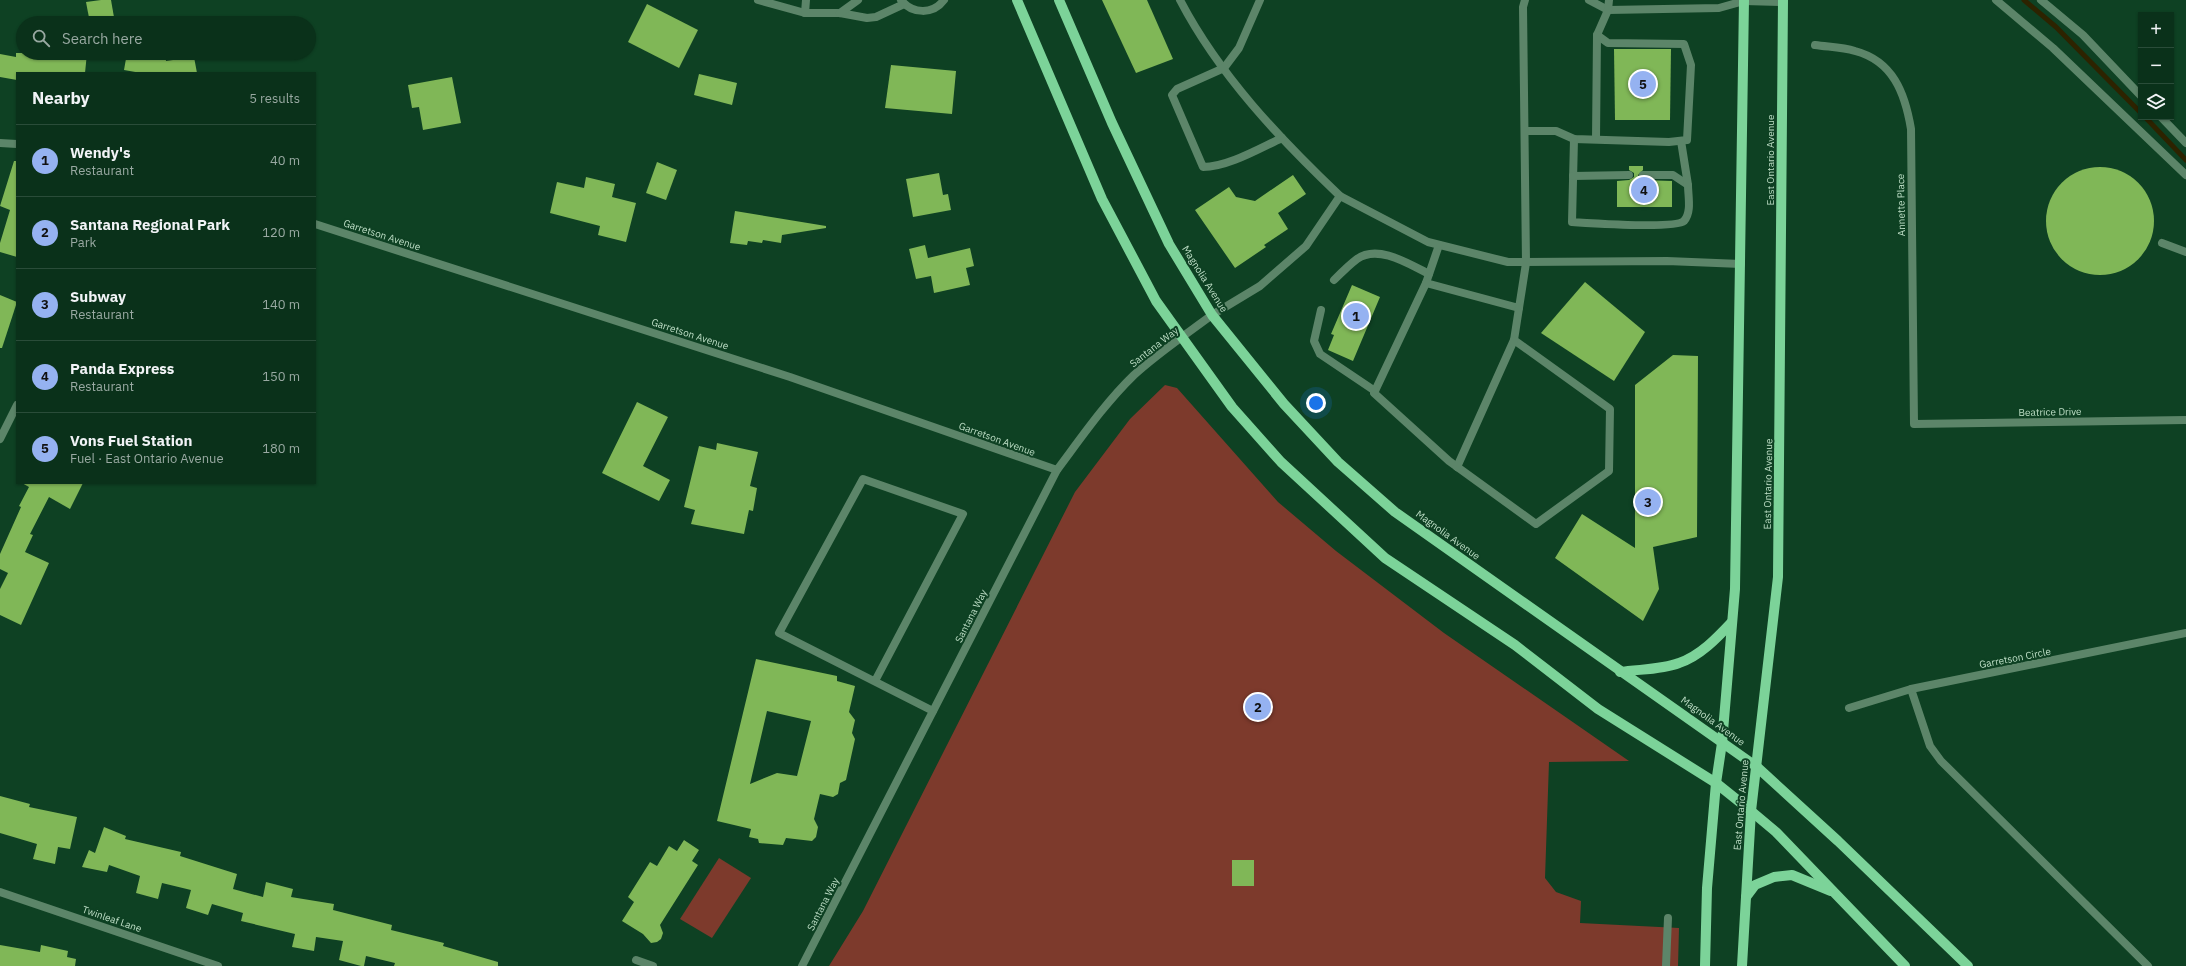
<!DOCTYPE html>
<meta charset="utf-8">
<style>
:root{--surface:#0a311a;--page:#183d27;--text:#f1f3f6;--muted:#99a9a2;--line:#2a4c39;--accent:#95b2f1}
body{margin:0;font-family:"IBM Plex Sans",sans-serif;background:var(--page);color:var(--text)}
.controls{position:absolute;right:12px;top:12px;display:grid;overflow:hidden;border-radius:0px;box-shadow:0 1px 3px #0004}
.controls button{width:36px;height:36px;display:grid;place-items:center;padding:0;border:0;border-bottom:1px solid var(--line);background:var(--surface);color:var(--text);font:20px sans-serif}
.you{position:absolute;left:1316px;top:403px;width:14px;height:14px;margin:-10px;border:3px solid #fff;border-radius:50%;background:#1a73e8;box-shadow:0 0 0 6px #1a73e833}
.badge{display:grid;place-items:center;width:26px;height:26px;border-radius:50%;background:var(--accent);color:#111;font-size:13px;font-weight:700}
.pin{position:absolute;translate:-50% -50%;border:2px solid #fff;box-shadow:0 1px 4px #0006}
.list{margin:0;padding:0;list-style:none}
h2{display:flex;justify-content:space-between;align-items:center;height:52px;margin:0;padding:0 16px;font-size:17px}
h2 small{font-size:13px;font-weight:400;color:var(--muted)}
.list li{display:grid;grid-template-columns:26px 1fr auto;gap:12px;align-items:center;box-sizing:border-box;height:72px;padding:0 16px;border-top:1px solid var(--line)}
.list b{display:block;font-size:15px;white-space:nowrap}
.list p{margin:0;font-size:13px;white-space:nowrap;color:var(--muted)}
.list em{font-size:13px;font-style:normal;color:var(--muted)}
.icon{flex:none;width:22px;height:22px;fill:none;stroke:currentColor;stroke-width:2;stroke-linecap:round;stroke-linejoin:round}
.map{position:relative;flex:none;width:2186px;height:966px;overflow:hidden}
.search{position:absolute;background:var(--surface);box-shadow:0 1px 3px #0004;left:16px;top:16px;width:300px;height:44px;display:flex;align-items:center;gap:10px;box-sizing:border-box;padding:0 14px;border-radius:22px;color:var(--muted);font-size:15px}
.panel{position:absolute;background:var(--surface);box-shadow:0 1px 3px #0004;left:16px;top:72px;width:300px;height:412px;border-radius:0px}
.map>svg:first-child{display:block}
.green{fill:#7d3a2c}
.lines{fill:none;stroke-linecap:round;stroke-linejoin:round}
.stream{stroke:#2d2300;stroke-width:5}
.building{fill:#80b757;fill-rule:evenodd}
.service{stroke:#5c8569;stroke-width:8}
.minor{stroke:#5c8569;stroke-width:8}
.tertiary{stroke:#5c8569;stroke-width:8}
.primary{stroke:#7cd399;stroke-width:10}
.labels{text-anchor:middle;dominant-baseline:central;stroke-width:4;stroke-linejoin:round;paint-order:stroke}
.street-label{font-size:10px;fill:#bfdfc7;stroke:#0e4123}
</style>
<div class="map">
<svg width="2186" height="966" viewBox="0 0 2186 966">
<rect width="100%" height="100%" fill="#0e4123"/>
<g class="green">
<path d="M 1165,385 L 1177,388 L 1278,502 L 1336,551 L 1444,633 L 1629,761 L 1549,762 L 1545,878 L 1556,892 L 1581,901 L 1580,923 L 1679,928 L 1678,966 L 829,966 L 863,911 L 1075,492 L 1130,419 Z"/>
<path d="M 719,858 L 751,878 L 712,938 L 680,919 Z"/>
</g>
<g class="lines">
<g class="stream">
<path d="M 2024,0 L 2056,27 L 2141,113"/>
<path d="M 2145,117 L 2186,160"/>
</g>
</g>
<g class="building">
<path d="M 101,0 L 111,0 L 115,23 L 90,23 L 86,2 Z"/>
<path d="M 1102,0 L 1147,0 L 1173,59 L 1136,73 Z"/>
<path d="M 647,4 L 698,30 L 679,68 L 628,42 Z"/>
<path d="M 1614,49 L 1671,49 L 1670,120 L 1615,120 Z"/>
<path d="M 16,53 L 87,53 L 85,73 L 17,73 L 17,80 L 0,77 L 0,54 L 16,57 Z"/>
<path d="M 127,53 L 141,55 L 141,53 L 165,53 L 166,61 L 194,57 L 197,73 L 141,73 L 124,70 Z"/>
<path d="M 891,65 L 956,71 L 952,114 L 885,108 Z"/>
<path d="M 699,74 L 737,83 L 732,105 L 694,95 Z"/>
<path d="M 452,77 L 461,123 L 423,130 L 419,107 L 412,108 L 408,85 Z"/>
<path d="M 14,161 L 17,161 L 17,257 L 0,252 L 0,243 L 10,210 L 0,206 Z"/>
<path d="M 657,162 L 677,170 L 666,200 L 646,193 Z"/>
<path d="M 1629,166 L 1643,166 L 1643,170 L 1638,175 L 1641,180 L 1672,181 L 1672,207 L 1617,207 L 1617,181 L 1629,180 L 1634,177 L 1634,173 L 1629,170 Z"/>
<circle cx="2100" cy="221" r="54"/>
<path d="M 939,173 L 943,195 L 948,194 L 951,210 L 913,217 L 906,179 Z"/>
<path d="M 1293,175 L 1306,194 L 1278,213 L 1288,229 L 1264,245 L 1266,247 L 1235,268 L 1195,210 L 1229,187 L 1236,197 L 1255,201 Z"/>
<path d="M 586,177 L 615,184 L 612,197 L 636,203 L 626,242 L 598,235 L 600,226 L 550,213 L 557,182 L 584,188 Z"/>
<path d="M 735,211 L 826,226 L 826,228 L 782,235 L 781,243 L 763,240 L 762,243 L 748,241 L 747,245 L 730,243 Z"/>
<path d="M 925,245 L 928,258 L 970,248 L 974,266 L 966,268 L 970,285 L 934,293 L 931,276 L 916,279 L 909,249 Z"/>
<path d="M 1585,282 L 1645,332 L 1614,381 L 1541,333 Z"/>
<path d="M 1352,285 L 1380,297 L 1353,361 L 1328,350 L 1334,335 L 1331,334 Z"/>
<path d="M 0,295 L 17,302 L 2,348 L 0,348 Z"/>
<path d="M 1673,355 L 1698,356 L 1697,537 L 1653,547 L 1659,589 L 1643,621 L 1555,558 L 1582,514 L 1635,548 L 1635,385 Z"/>
<path d="M 637,402 L 668,417 L 643,466 L 670,480 L 659,501 L 602,473 Z"/>
<path d="M 717,443 L 758,452 L 750,486 L 757,488 L 753,511 L 749,510 L 744,534 L 691,524 L 695,510 L 684,507 L 699,446 L 716,450 Z"/>
<path d="M 22,483 L 83,483 L 70,509 L 49,497 L 30,534 L 33,535 L 25,552 L 49,563 L 21,625 L 0,615 L 0,589 L 8,573 L 0,569 L 0,554 L 21,507 L 19,506 L 29,487 Z"/>
<path d="M 756,659 L 837,676 L 837,681 L 855,686 L 849,712 L 855,720 L 852,733 L 855,739 L 846,780 L 840,783 L 838,794 L 833,797 L 820,794 L 814,819 L 818,827 L 816,837 L 812,841 L 786,838 L 783,845 L 759,843 L 758,839 L 749,837 L 751,829 L 717,821 ZM 767,711 L 811,721 L 797,776 L 777,773 L 750,784 Z"/>
<path d="M 0,796 L 30,804 L 29,807 L 77,817 L 70,849 L 58,847 L 55,864 L 33,859 L 37,844 L 0,833 Z"/>
<path d="M 104,827 L 126,836 L 125,839 L 181,852 L 180,856 L 237,874 L 233,889 L 263,897 L 266,882 L 293,889 L 291,897 L 334,904 L 333,910 L 392,925 L 391,930 L 444,943 L 443,946 L 498,962 L 498,966 L 394,966 L 395,963 L 366,956 L 364,966 L 361,966 L 339,960 L 343,941 L 316,937 L 314,951 L 292,947 L 295,934 L 241,921 L 243,913 L 212,904 L 208,915 L 186,908 L 191,890 L 162,883 L 158,899 L 136,893 L 140,876 L 109,865 L 107,872 L 82,867 L 89,850 L 95,853 Z"/>
<path d="M 684,840 L 699,850 L 692,861 L 698,865 L 660,925 L 663,933 L 661,939 L 657,942 L 651,943 L 643,934 L 622,921 L 634,902 L 628,897 L 650,862 L 657,866 L 669,846 L 677,851 Z"/>
<rect x="1232" y="860" width="22" height="26"/>
<path d="M 0,945 L 40,952 L 41,945 L 68,951 L 67,957 L 76,959 L 75,966 L 0,966 Z"/>
</g>
<g class="lines">
<g class="service">
<path d="M 1180,0 C 1219,75 1280,139 1340,196"/>
<path d="M 1260,0 L 1239,48 L 1224,68 L 1177,89 L 1172,95 L 1203,167 C 1228,167 1260,148 1282,138"/>
<path d="M 1589,0 L 1608,10 L 1719,8 L 1744,1 L 1742,0"/>
<path d="M 1996,0 L 2053,48 L 2186,175"/>
<path d="M 2041,0 L 2083,35 L 2141,96"/>
<path d="M 1744,1 L 1783,2"/>
<path d="M 2161,117 L 2186,143"/>
<path d="M 1525,131 L 1556,131 L 1574,139 L 1669,142 L 1687,140 L 1691,65 L 1684,44 L 1608,43 L 1597,35 L 1608,10 L 1609,0"/>
<path d="M 1574,139 L 1572,222 C 1588,223 1675,229 1684,221 C 1692,212 1688,196 1688,185 L 1673,175 L 1643,175"/>
<path d="M 1596,139 L 1597,35"/>
<path d="M 1681,141 L 1688,185"/>
<path d="M 1573,176 L 1629,175"/>
<path d="M 2162,243 L 2186,252"/>
<path d="M 1439,245 L 1426,283 L 1519,308 L 1526,263 L 1523,7 L 1525,0"/>
<path d="M 1334,280 C 1341,273 1349,265 1357,259 C 1378,244 1409,264 1429,274"/>
<path d="M 1426,283 L 1374,393 L 1449,461 L 1536,524 L 1609,471 L 1610,409 L 1514,340 L 1519,308"/>
<path d="M 1321,310 L 1314,341 L 1320,354 L 1375,391"/>
<path d="M 1212,315 L 1260,286 L 1306,246 L 1340,196 L 1428,242 L 1508,262 L 1667,261 L 1741,264"/>
<path d="M 1457,467 L 1514,340"/>
<path d="M 875,681 L 963,514 L 863,479 L 779,633 L 933,711"/>
<path d="M 1911,689 L 1930,746 L 1941,761 L 2148,966"/>
<path d="M 636,960 L 653,966"/>
<path d="M 1666,966 L 1668,918"/>
</g>
<g class="minor">
<path d="M 758,0 L 805,13 L 840,13 L 867,18 L 876,17 L 904,4"/>
<path d="M 901,0 C 912,14 933,15 944,0"/>
<path d="M 805,13 L 806,0"/>
<path d="M 840,13 L 858,0"/>
<path d="M 1815,45 C 1828,47 1842,47 1855,51 C 1893,61 1905,93 1911,129 L 1914,424 L 2186,420"/>
<path d="M 0,439 L 17,405"/>
<path d="M 1849,708 L 1911,689 L 2186,633"/>
<path d="M 0,892 L 218,966"/>
</g>
<g class="tertiary">
<path d="M 0,143 L 17,144"/>
<path d="M 315,224 L 790,377 L 1057,470"/>
<path d="M 802,966 L 1057,470 C 1081,438 1105,403 1134,375 C 1158,353 1185,335 1212,315"/>
</g>
<g class="primary">
<path d="M 1017,0 L 1102,199 L 1156,301 L 1232,407 L 1281,462 L 1385,558 L 1515,645 L 1598,709 L 1716,783 L 1751,811 L 1776,832 L 1905,966"/>
<path d="M 1059,0 L 1112,123 L 1169,244 L 1212,315 L 1284,404 L 1338,462 L 1395,512 L 1757,767 L 1838,841 L 1968,966"/>
<path d="M 1620,672 C 1639,669 1661,670 1679,663 C 1700,656 1717,638 1732,622"/>
<path d="M 1746,897 L 1755,885 L 1774,877 L 1792,875 L 1831,891"/>
<path d="M 1705,966 L 1707,888 L 1716,783 L 1722,743 L 1735,589 L 1744,0"/>
<path d="M 1742,966 L 1751,811 L 1778,577 L 1783,0"/>
</g>
</g>
<g class="labels">
<g class="street-label">
<text transform="translate(1770 160) rotate(-90)">East Ontario Avenue</text>
<text transform="translate(1901 205) rotate(-91)">Annette Place</text>
<text transform="translate(382 235) rotate(18)">Garretson Avenue</text>
<text transform="translate(1205 279) rotate(58)">Magnolia Avenue</text>
<text transform="translate(690 334) rotate(18)">Garretson Avenue</text>
<text transform="translate(1154 347) rotate(-38)">Santana Way</text>
<text transform="translate(2050 412) rotate(-1)">Beatrice Drive</text>
<text transform="translate(997 439) rotate(20)">Garretson Avenue</text>
<text transform="translate(1768 484) rotate(-89)">East Ontario Avenue</text>
<text transform="translate(1448 535) rotate(36)">Magnolia Avenue</text>
<text transform="translate(971 616) rotate(-63)">Santana Way</text>
<text transform="translate(2015 658) rotate(-11)">Garretson Circle</text>
<text transform="translate(1713 721) rotate(36)">Magnolia Avenue</text>
<text transform="translate(1741 805) rotate(-85)">East Ontario Avenue</text>
<text transform="translate(823 904) rotate(-63)">Santana Way</text>
<text transform="translate(112 919) rotate(19)">Twinleaf Lane</text>
</g>
</g>
</svg>
<div class="controls">
<button>+</button>
<button>−</button>
<button><svg class="icon" aria-label="layers" viewBox="0 0 24 24"><path d="M12 4l9 5-9 5-9-5zM3 14l9 5 9-5"/></svg></button>
</div>
<div class="you"></div>
<div class="pin badge" style="left:1356px;top:316px">1</div>
<div class="pin badge" style="left:1258px;top:707px">2</div>
<div class="pin badge" style="left:1648px;top:502px">3</div>
<div class="pin badge" style="left:1644px;top:190px">4</div>
<div class="pin badge" style="left:1643px;top:84px">5</div>
<div class="search"><svg class="icon" aria-label="search" viewBox="0 0 24 24"><circle cx="10" cy="10" r="6"/><path d="M15 15l6 6"/></svg>Search here</div>
<section class="panel">
<h2>Nearby<small>5 results</small></h2>
<ul class="list">
<li><span class="badge">1</span><div><b>Wendy's</b><p>Restaurant</p></div><em>40 m</em></li>
<li><span class="badge">2</span><div><b>Santana Regional Park</b><p>Park</p></div><em>120 m</em></li>
<li><span class="badge">3</span><div><b>Subway</b><p>Restaurant</p></div><em>140 m</em></li>
<li><span class="badge">4</span><div><b>Panda Express</b><p>Restaurant</p></div><em>150 m</em></li>
<li><span class="badge">5</span><div><b>Vons Fuel Station</b><p>Fuel · East Ontario Avenue</p></div><em>180 m</em></li>
</ul>
</section>
</div>
